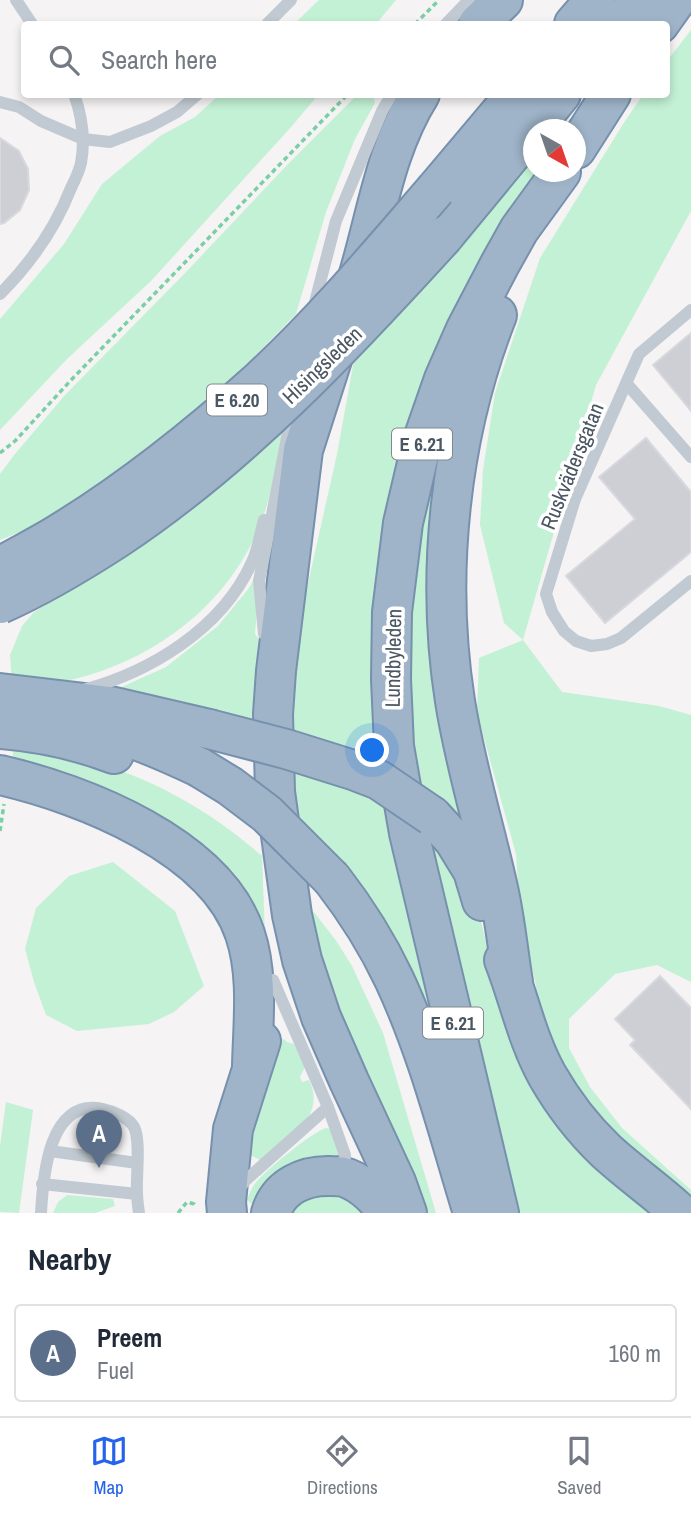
<!DOCTYPE html>
<meta charset="utf-8">
<style>
:root{--surface:#fff;--page:#f6f6f7;--text:#1f2937;--muted:#747a83;--line:#e0e1e3;--accent:#2563eb}
body{margin:0;font-family:"Archivo Narrow",sans-serif;background:var(--page);color:var(--text)}
.compass{position:absolute;left:523px;top:119px;width:63px;height:63px;border-radius:50%;background:var(--surface);box-shadow:0 4px 10px #0003;rotate:140deg}
.you{position:absolute;left:373px;top:751px;width:24px;height:24px;margin:-18px;border:5px solid #fff;border-radius:50%;background:#1a73e8;box-shadow:0 0 0 10px #1a73e833}
.badge{display:grid;place-items:center;width:46px;height:46px;border-radius:50%;background:var(--accent);color:#fff;font-size:23px;font-weight:700}
.pin{position:absolute;translate:-50% -58px;filter:drop-shadow(0 2px 4px #0008)}
.pin::after{content:'';position:absolute;top:37px;width:24px;height:21px;background:inherit;clip-path:polygon(0 0,100% 0,50% 100%)}
.list{margin:0;padding:0;list-style:none}
h2{display:flex;justify-content:space-between;align-items:center;height:91px;margin:0;padding:0 28px;font-size:30px}
h2 small{font-size:23px;font-weight:400;color:var(--muted)}
.list li{display:grid;grid-template-columns:46px 1fr auto;gap:21px;align-items:center;box-sizing:border-box;height:98px;margin:0 14px 14px;padding:0 14px;border:2px solid var(--line);border-radius:7px}
.list b{display:block;font-size:26px;white-space:nowrap}
.list p{margin:0;font-size:23px;white-space:nowrap;color:var(--muted)}
.list em{font-size:23px;font-style:normal;color:var(--muted)}
.icon{flex:none;width:38px;height:38px;fill:none;stroke:currentColor;stroke-width:2;stroke-linecap:round;stroke-linejoin:round}
.map{position:relative;flex:none;width:691px;height:1213px;overflow:hidden}
.search{position:absolute;background:var(--surface);box-shadow:0 4px 10px #0003;left:21px;right:21px;top:21px;height:77px;display:flex;align-items:center;gap:18px;box-sizing:border-box;padding:0 24px;border-radius:7px;color:var(--muted);font-size:26px}
.sheet{height:203px;background:var(--surface)}
nav{display:flex;justify-content:space-around;align-items:center;box-sizing:border-box;height:98px;border-top:2px solid var(--line);background:var(--surface);font-size:19px;color:var(--muted)}
nav a{display:grid;justify-items:center;gap:4px}
nav .on{color:var(--accent)}
.map>svg:first-child{display:block}
.green{fill:#c3f1d5}
.building{fill:#cdcfd5;stroke:#d7d9de;stroke-width:2}
.lines{fill:none;stroke-linecap:round;stroke-linejoin:round}
.trunk-casing{stroke:#7690ad;stroke-width:42}
.path{stroke:#7ad0a6;stroke-width:3.5;stroke-dasharray:5 3.5;stroke-linecap:butt}
.service{stroke:#c1cad2;stroke-width:12}
.trunk{stroke:#9fb4c9;stroke-width:38}
.trunk-bridge-casing{stroke:#7690ad;stroke-width:42;stroke-linecap:butt}
.trunk-bridge{stroke:#9fb4c9;stroke-width:38}
.labels{text-anchor:middle;dominant-baseline:central;stroke-width:7;stroke-linejoin:round;paint-order:stroke}
.shield{fill:#fff;stroke:#808990;stroke-width:2}
.shield-label{font-size:19px;font-weight:bold;fill:#4a5661}
.street-label{font-size:21px;fill:#4a5661;stroke:#fff}
</style>
<div class="map">
<svg width="691" height="1213" viewBox="0 0 691 1213">
<rect width="100%" height="100%" fill="#f5f3f3"/>
<g class="green">
<path d="M 319,0 L 396,0 L 376,24 L 294,24 Z"/>
<path d="M 691,30 L 691,211 L 596,385 L 523,640 L 562,692 L 659,706 L 691,715 L 691,982 L 657,965 L 615,974 L 569,1019 L 569,1048 L 590,1087 L 622,1128 L 691,1190 L 691,1202 L 634,1155 L 578,1093 L 538,1019 L 536,986 L 520,914 L 516,854 L 477,713 L 479,658 L 523,640 L 504,623 L 480,525 L 483,470 L 495,393 L 540,258 L 625,121 L 643,95 L 666,94 L 667,61 Z"/>
<path d="M 219,95 L 318,95 L 292,126 L 151,281 L 67,359 L 0,430 L 0,319 L 64,244 L 102,184 L 160,136 L 195,117 Z"/>
<path d="M 357,95 L 373,95 L 375,103 L 355,139 L 326,212 L 296,314 L 256,355 L 198,411 L 59,516 L 0,540 L 0,474 L 15,454 L 65,395 L 187,271 L 289,163 Z"/>
<path d="M 533,156 L 534,172 L 545,172 L 443,346 L 387,773 L 287,739 L 296,637 L 337,454 L 354,360 Z"/>
<path d="M 455,423 L 477,849 L 424,796 L 407,761 L 402,706 L 425,471 Z"/>
<path d="M 282,429 C 282,445 277,461 274,476 C 270,494 266,511 259,528 C 224,610 147,665 61,682 C 45,685 28,683 12,684 L 10,655 L 22,626 L 33,613 L 108,564 Z"/>
<path d="M 274,542 C 277,552 272,559 268,568 C 258,589 257,610 255,634 L 258,638 L 261,651 L 259,731 L 104,695 L 166,667 L 218,626 L 249,588 Z"/>
<path d="M 13,744 C 43,751 74,756 103,765 C 162,783 215,815 262,856 L 265,937 L 250,916 L 13,767 Z"/>
<path d="M 290,763 L 393,802 L 464,1108 L 292,823 Z"/>
<path d="M 418,819 L 478,910 L 503,1007 L 654,1213 L 510,1213 Z"/>
<path d="M 113,862 L 175,911 L 204,986 L 174,1012 L 149,1024 L 77,1031 L 46,1015 L 34,982 L 25,949 L 36,908 L 69,876 Z"/>
<path d="M 303,898 L 337,942 L 352,966 L 383,1033 L 436,1213 L 418,1213 L 349,1053 Z"/>
<path d="M 282,1039 L 285,1040 L 287,1042 L 294,1044 L 305,1067 L 300,1077 L 302,1082 L 309,1080 C 316,1093 315,1107 307,1120 L 260,1160 L 248,1154 L 276,1040 Z"/>
<path d="M 6,1102 L 33,1110 L 19,1213 L 0,1212 L 0,1146 Z"/>
<path d="M 326,1128 L 331,1129 L 342,1158 L 254,1206 L 247,1200 C 249,1195 251,1189 254,1185 C 264,1171 311,1133 326,1128 Z"/>
<path d="M 330,1188 L 371,1213 L 286,1213 L 295,1201 Z"/>
<path d="M 67,1195 L 113,1199 L 115,1206 L 95,1213 L 53,1213 L 58,1202 Z"/>
</g>
<g class="building">
<path d="M 0,138 L 19,151 L 28,169 L 29,190 L 20,210 L 4,223 L 0,224 Z"/>
<path d="M 691,333 L 691,411 L 653,365 Z"/>
<path d="M 646,438 L 691,492 L 691,552 L 605,623 L 566,576 L 635,519 L 599,477 Z"/>
<path d="M 660,976 L 691,1008 L 691,1109 L 630,1045 L 635,1040 L 615,1019 Z"/>
</g>
<g class="lines">
<defs>
<g id="trunk">
<path d="M 478,24 L 503,0"/>
<path d="M 574,24 L 595,0"/>
<path d="M 619,24 L 640,0"/>
<path d="M 659,24 L 676,0"/>
<path d="M 576,149 L 611,94"/>
<path d="M 436,189 L 516,94"/>
<path d="M 444,236 L 561,94"/>
<path d="M 355,287 C 376,222 383,153 420,94"/>
<path d="M 497,315 C 450,435 435,574 455,701 C 465,765 484,825 498,888 C 505,919 508,951 513,982"/>
<path d="M 337,344 L 303,450 L 276,671 L 273,714 L 275,792 L 292,915 L 302,960 L 321,1017 L 349,1081 L 396,1182 L 407,1213"/>
<path d="M 0,693 L 110,706 L 209,729"/>
<path d="M 87,724 C 126,734 163,750 199,767"/>
<path d="M 0,729 C 39,732 77,740 114,754"/>
<path d="M 0,775 C 83,794 216,846 245,934 C 259,976 253,1022 252,1066"/>
<path d="M 432,816 L 454,840 L 473,871 L 482,901"/>
<path d="M 332,879 C 356,910 377,943 394,979 C 429,1054 449,1135 473,1213"/>
<path d="M 504,960 C 519,998 527,1039 547,1075 C 563,1103 583,1129 606,1151 C 630,1173 656,1191 680,1213"/>
<path d="M 227,1213 L 226,1202 L 233,1129 L 261,1041"/>
<path d="M 271,1213 C 279,1186 305,1175 331,1176 C 337,1176 342,1176 347,1178 C 365,1185 377,1199 388,1213"/>
<path d="M 499,1213 L 409,833 L 394,746 L 391,679 L 392,612 L 403,523 L 422,442 L 444,379 L 466,329 L 500,264 L 519,230 L 561,172"/>
</g>
</defs>
<use href="#trunk" class="trunk-casing"/>
<g class="path">
<path d="M 415,24 L 439,0"/>
<path d="M 0,453 L 15,441 L 73,378 L 348,94"/>
<path d="M 0,831 L 4,804"/>
<path d="M 178,1213 L 187,1202 L 194,1204 L 195,1207"/>
</g>
<g class="service">
<path d="M 16,0 L 32,24"/>
<path d="M 267,24 L 291,0"/>
<path d="M 446,24 L 469,0"/>
<path d="M 0,102 L 19,107 L 41,121 L 83,139 L 110,142 L 151,126 L 177,112 L 198,94"/>
<path d="M 0,294 C 31,263 55,229 71,188 C 75,180 79,172 81,163 C 85,141 82,116 74,94"/>
<path d="M 313,310 L 336,221 L 382,111 L 392,94"/>
<path d="M 691,310 L 639,354 L 575,499 L 546,594 L 552,612 L 564,631 L 576,641 L 591,646 L 607,644 L 621,638 L 691,581"/>
<path d="M 627,384 L 691,457"/>
<path d="M 264,634 L 259,581 L 293,407"/>
<path d="M 83,690 C 150,672 222,629 252,562 C 258,550 260,534 264,520"/>
<path d="M 273,980 L 328,1107 L 345,1155 L 344,1172"/>
<path d="M 50,1151 L 137,1163"/>
<path d="M 42,1184 L 137,1194"/>
<path d="M 238,1189 L 247,1179 L 328,1107"/>
<path d="M 41,1213 C 43,1176 49,1097 103,1109 C 113,1111 129,1118 134,1127 C 141,1140 136,1176 137,1192 C 137,1199 138,1206 139,1213"/>
</g>
<use href="#trunk" class="trunk"/>
<defs>
<g id="trunk-bridge">
<path d="M 0,567 C 20,555 41,545 60,533 C 130,490 199,435 259,381 C 323,322 379,255 436,189"/>
<path d="M 0,604 C 41,586 79,563 116,539 C 241,456 344,346 444,236"/>
<path d="M 209,729 L 286,749 L 353,770 L 379,780 L 432,816"/>
<path d="M 199,767 L 230,786 L 267,814 L 332,879"/>
</g>
</defs>
<use href="#trunk-bridge" class="trunk-bridge-casing"/>
<use href="#trunk-bridge" class="trunk-bridge"/>
</g>
<g class="labels">
<g class="shield">
<rect x="207" y="384.5" width="60" height="31" rx="5"/>
<rect x="392" y="428.5" width="60" height="31" rx="5"/>
<rect x="423" y="1007.5" width="60" height="31" rx="5"/>
</g>
<g class="shield-label">
<text x="237" y="400">E 6.20</text>
<text x="422" y="444">E 6.21</text>
<text x="453" y="1023">E 6.21</text>
</g>
<g class="street-label">
<text transform="translate(322 365) rotate(-44)">Hisingsleden</text>
<text transform="translate(572 466) rotate(-68)">Ruskvädersgatan</text>
<text transform="translate(393 658) rotate(-89)">Lundbyleden</text>
</g>
</g>
</svg>
<svg class="compass" viewBox="-18 -18 36 36"><path d="M0-13l5 13h-10z" fill="#e53935"/><path d="M0 13l5-13h-10z" fill="#747a83"/></svg>
<div class="you"></div>
<div class="pin badge" style="left:99px;top:1168px;background:#5c6f8a">A</div>
<div class="search"><svg class="icon" aria-label="search" viewBox="0 0 24 24"><circle cx="10" cy="10" r="6"/><path d="M15 15l6 6"/></svg>Search here</div>
</div>
<section class="sheet">
<h2>Nearby<small></small></h2>
<ul class="list">
<li><span class="badge" style="background:#5c6f8a">A</span><div><b>Preem</b><p>Fuel</p></div><em>160 m</em></li>
</ul>
</section>
<nav>
<a class="on"><svg class="icon" aria-label="map" viewBox="0 0 24 24"><path d="M3 6l6-2 6 2 6-2v14l-6 2-6-2-6 2zM9 4v14M15 6v14"/></svg>Map</a>
<a><svg class="icon" aria-label="directions" viewBox="0 0 24 24"><path d="M12 3l9 9-9 9-9-9zM9 14v-3h6M13 9l2 2-2 2"/></svg>Directions</a>
<a><svg class="icon" aria-label="saved" viewBox="0 0 24 24"><path d="M7 4h10v16l-5-4-5 4z"/></svg>Saved</a>
</nav>
